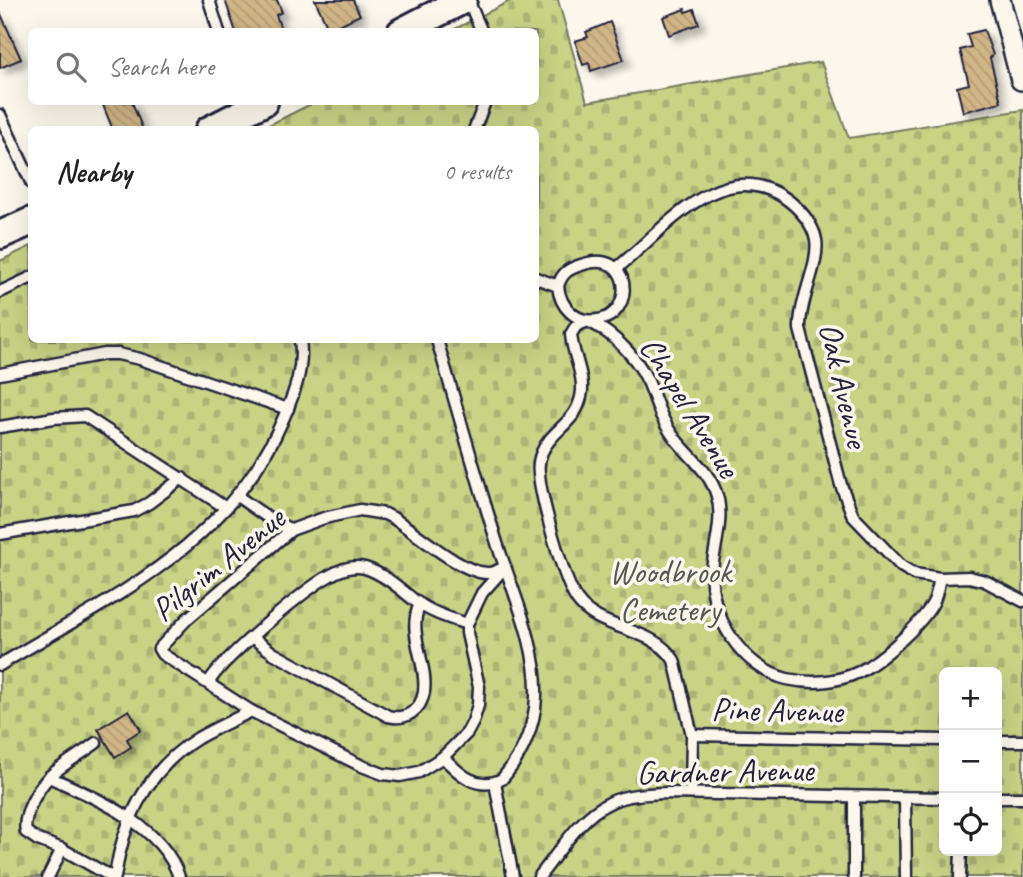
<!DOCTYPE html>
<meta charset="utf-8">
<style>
:root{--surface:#fff;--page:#f6f6f6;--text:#202124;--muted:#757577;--line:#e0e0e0}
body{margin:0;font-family:Caveat,sans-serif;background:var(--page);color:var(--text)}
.controls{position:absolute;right:21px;bottom:21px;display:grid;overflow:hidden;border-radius:10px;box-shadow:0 7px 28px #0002}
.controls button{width:63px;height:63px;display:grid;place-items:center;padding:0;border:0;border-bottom:2px solid var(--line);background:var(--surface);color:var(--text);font:35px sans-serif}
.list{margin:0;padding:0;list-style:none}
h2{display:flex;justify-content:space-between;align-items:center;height:91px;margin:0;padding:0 28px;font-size:30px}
h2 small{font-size:23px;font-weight:400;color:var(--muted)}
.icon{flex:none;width:38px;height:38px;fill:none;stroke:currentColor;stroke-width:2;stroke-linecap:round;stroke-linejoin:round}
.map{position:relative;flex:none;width:1023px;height:877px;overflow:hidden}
.search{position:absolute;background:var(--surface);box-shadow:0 7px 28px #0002;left:28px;top:28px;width:511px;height:77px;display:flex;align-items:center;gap:18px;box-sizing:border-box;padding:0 24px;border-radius:10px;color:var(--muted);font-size:26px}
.panel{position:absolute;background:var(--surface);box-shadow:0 7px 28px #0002;left:28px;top:126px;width:511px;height:217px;border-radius:10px}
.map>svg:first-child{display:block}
.cemetery{fill:url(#cemetery-stones);stroke:#757a60;stroke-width:2;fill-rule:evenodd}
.building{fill:url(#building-back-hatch);stroke:#22223b;stroke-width:2;filter:url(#shadow)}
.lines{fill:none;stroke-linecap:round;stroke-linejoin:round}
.lane-casing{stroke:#22223b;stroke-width:15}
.street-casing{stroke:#22223b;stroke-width:24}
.secondary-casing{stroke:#22223b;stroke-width:32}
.lane{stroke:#fbf7ec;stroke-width:10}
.street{stroke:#fbf7ec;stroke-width:19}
.secondary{stroke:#fbf7ec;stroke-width:26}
.labels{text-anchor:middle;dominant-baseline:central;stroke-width:7;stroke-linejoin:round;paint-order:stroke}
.street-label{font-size:33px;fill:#22223b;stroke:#fbf7ec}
.park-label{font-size:33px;fill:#545752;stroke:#fbf7ec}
</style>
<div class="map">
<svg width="1023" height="877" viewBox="0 0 1023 877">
<defs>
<pattern id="cemetery-stones" width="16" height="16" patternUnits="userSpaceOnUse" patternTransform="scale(1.75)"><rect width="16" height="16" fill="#c8d386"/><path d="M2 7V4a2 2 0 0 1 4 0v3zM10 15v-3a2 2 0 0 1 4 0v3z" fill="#acb575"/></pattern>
<pattern id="building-back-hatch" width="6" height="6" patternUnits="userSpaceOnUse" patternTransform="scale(1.75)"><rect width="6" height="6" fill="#d0b686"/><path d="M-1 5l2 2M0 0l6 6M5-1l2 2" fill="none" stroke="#b29c75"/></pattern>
<filter id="shadow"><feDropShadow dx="6" dy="6" stdDeviation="3.5" flood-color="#0004"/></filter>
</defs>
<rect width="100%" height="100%" fill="#fbf7ec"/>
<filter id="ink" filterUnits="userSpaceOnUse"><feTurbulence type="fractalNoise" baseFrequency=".0143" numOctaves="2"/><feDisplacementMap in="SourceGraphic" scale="14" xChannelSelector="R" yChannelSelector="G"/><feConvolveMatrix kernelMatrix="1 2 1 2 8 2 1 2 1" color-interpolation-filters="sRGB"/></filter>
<g filter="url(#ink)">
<path class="cemetery" d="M 512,0 L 558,0 L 587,102 L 821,62 L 849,138 L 1023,110 L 1023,877 L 0,877 L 0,261 L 31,246 L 32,340 L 536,340 L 536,130 L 261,129 L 315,102 L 536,102 L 536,32 L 451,31 ZM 944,672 L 997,672 L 997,851 L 944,851 Z"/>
<g class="building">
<path d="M 225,0 L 277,0 L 282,12 L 276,15 L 282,32 L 236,32 Z"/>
<path d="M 315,0 L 353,0 L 360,15 L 329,30 Z"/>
<path d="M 685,9 L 686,12 L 694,9 L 699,24 L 669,35 L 663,17 Z"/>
<path d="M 0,12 L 21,59 L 0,68 Z"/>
<path d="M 610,22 L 624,60 L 591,71 L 589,63 L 583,65 L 575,41 L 588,37 L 586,32 Z"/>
<path d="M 984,30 L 993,55 L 990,58 L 1001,102 L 963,112 L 957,87 L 969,84 L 960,50 L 971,47 L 967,34 Z"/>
<path d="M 112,102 L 132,102 L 143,130 L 113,130 L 103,105 Z"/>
<path d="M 129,710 L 141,730 L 127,739 L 131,747 L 115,757 L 98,729 Z"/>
</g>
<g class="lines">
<defs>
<g id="lane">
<path d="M 209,0 L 219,32"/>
<path d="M 468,0 L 482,32"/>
<path d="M 0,115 L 32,184"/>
<path d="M 474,130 L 485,102"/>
<path d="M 617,268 C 663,231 721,154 785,198 C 798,207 813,223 816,240 C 820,263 799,300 800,329 L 841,485 L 853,516 L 901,566 L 914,574 L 940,578 L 969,577 L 985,581 L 1023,601"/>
<path d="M 536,278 L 558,286 C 560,307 576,324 598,320 C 636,315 633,246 581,265 C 568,269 562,273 558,286"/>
<path d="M 0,292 L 32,277"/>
<path d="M 588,321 C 617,335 643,363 653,394 C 658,408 662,420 671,433 C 685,454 710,470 717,496 C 724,519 714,547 712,570 C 708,615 743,669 787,679 C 814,685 846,682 869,666 C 889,653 922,623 933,603 C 937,595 938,586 940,578"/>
<path d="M 588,321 L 576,326 L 571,334 C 572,354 586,377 581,397 C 575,424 552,429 542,452 C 539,459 538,466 539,473 C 540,495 564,582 577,600 C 600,632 651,625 674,660 L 692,735 L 691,793"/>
<path d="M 437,340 C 457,408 476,476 497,543 C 513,593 538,645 536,697 C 535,727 521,757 502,779 C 478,792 459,774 443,757"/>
<path d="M 0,374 L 105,354 L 118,354 L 140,359 L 288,409"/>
<path d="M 0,427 L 54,418 L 85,416 L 226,508"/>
<path d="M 237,496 L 270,519 L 291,530"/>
<path d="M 360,510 L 385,514 L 393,518 C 416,532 463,575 489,573 C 494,573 500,569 505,567 L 482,593 L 467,624 L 467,633 L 479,687 L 478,705 L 473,722 L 467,733 L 443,757 L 419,772 L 400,776 L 383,774 L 362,766 L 251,711 L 162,654 L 159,649 L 187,619 L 291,530 L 324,518 Z"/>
<path d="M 0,534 L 134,511 L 149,503 L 182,478"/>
<path d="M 253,638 L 273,653 L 388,716 C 406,721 421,710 424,692 C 428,663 406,632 420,604"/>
<path d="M 0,665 C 111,597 230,546 284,417 C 295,392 304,367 300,340"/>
<path d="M 209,682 C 221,660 305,589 329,576 C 339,570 353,565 365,568 C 384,574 399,588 414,600 C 429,612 449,618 467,624"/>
<path d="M 692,735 L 944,740"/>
<path d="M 997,741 L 1023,741"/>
<path d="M 96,743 C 81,754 64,764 50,776 C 38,788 22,815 26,832 L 38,840 L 62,849 L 112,877"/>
<path d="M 49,777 C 95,797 163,826 179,877"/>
<path d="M 495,783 L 513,877"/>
<path d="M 854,797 L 854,877"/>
<path d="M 905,798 L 906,877"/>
<path d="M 997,798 L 1023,798"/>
<path d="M 48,877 L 62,849"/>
<path d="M 115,877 C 123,820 148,769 198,738 C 215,728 234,720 251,711"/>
<path d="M 539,877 C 560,851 580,816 611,802 C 628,794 648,794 666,793 L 944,798"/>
<path d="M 960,877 L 961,851"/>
</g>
<path id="street" d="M 1000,0 L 1021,80"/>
<g id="secondary">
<path d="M 401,32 L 463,0"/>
<path d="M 209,130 L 264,102"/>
<path d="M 0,235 L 32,221"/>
</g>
</defs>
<use href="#lane" class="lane-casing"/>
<use href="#street" class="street-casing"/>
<use href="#secondary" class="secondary-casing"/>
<use href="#lane" class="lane"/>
<use href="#street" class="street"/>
<use href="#secondary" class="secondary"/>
</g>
</g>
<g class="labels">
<g class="street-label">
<text transform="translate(844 385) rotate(77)">Oak Avenue</text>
<text transform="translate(690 407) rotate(58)">Chapel Avenue</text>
<text transform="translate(218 564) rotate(-39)">Pilgrim Avenue</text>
<text transform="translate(777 710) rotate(1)">Pine Avenue</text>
<text transform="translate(725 771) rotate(-1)">Gardner Avenue</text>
</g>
<g class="park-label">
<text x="670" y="572">Woodbrook<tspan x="670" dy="38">Cemetery</tspan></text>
</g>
</g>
</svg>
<div class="controls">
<button>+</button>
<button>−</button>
<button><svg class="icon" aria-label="locate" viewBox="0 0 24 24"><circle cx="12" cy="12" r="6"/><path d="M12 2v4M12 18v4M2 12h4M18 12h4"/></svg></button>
</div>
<div class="search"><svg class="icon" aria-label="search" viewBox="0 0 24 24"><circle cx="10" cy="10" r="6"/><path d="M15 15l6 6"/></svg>Search here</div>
<section class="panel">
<h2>Nearby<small>0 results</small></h2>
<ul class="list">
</ul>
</section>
</div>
